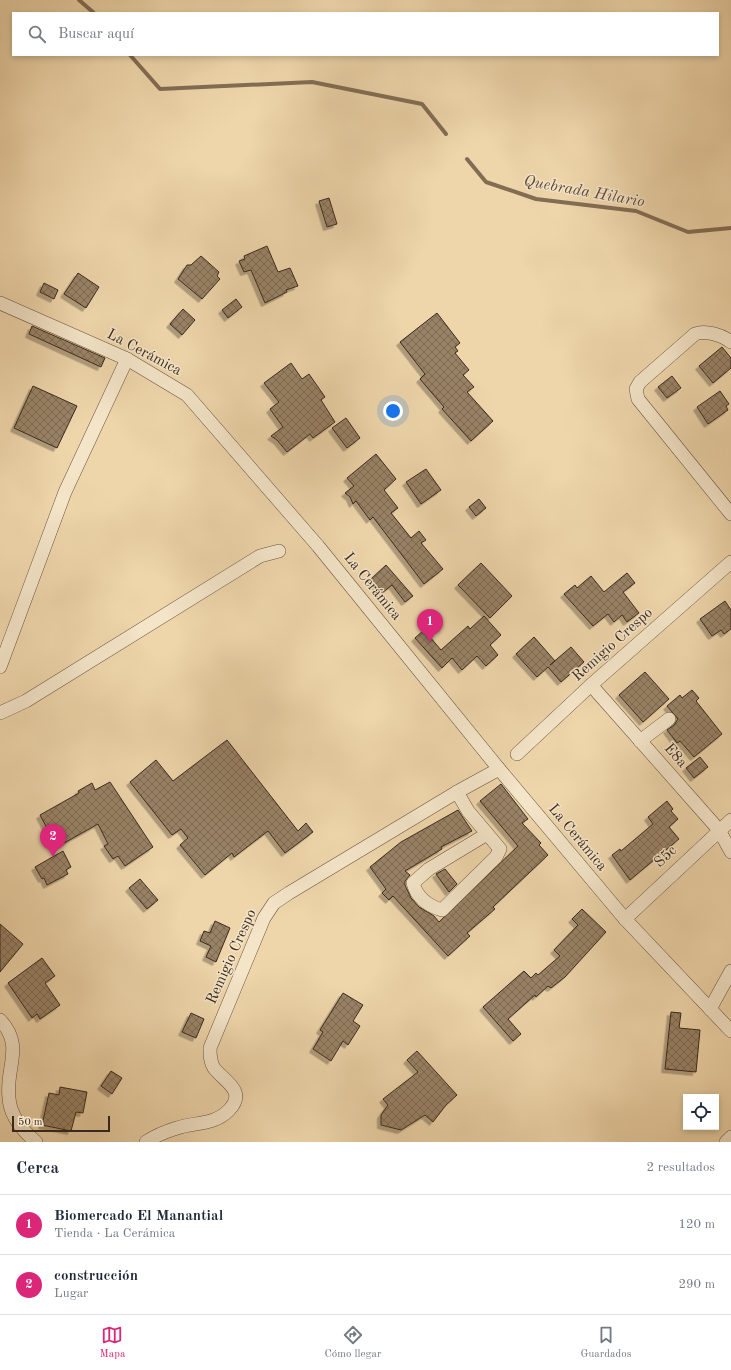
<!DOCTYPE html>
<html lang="es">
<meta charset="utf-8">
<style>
:root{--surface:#fff;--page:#f6f6f7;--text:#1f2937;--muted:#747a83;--line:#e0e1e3;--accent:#db2777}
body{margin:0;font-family:"Old Standard TT",serif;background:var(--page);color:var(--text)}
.controls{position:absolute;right:12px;bottom:12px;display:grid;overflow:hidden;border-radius:0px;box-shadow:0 2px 6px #0003}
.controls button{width:36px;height:36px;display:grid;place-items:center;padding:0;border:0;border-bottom:1px solid var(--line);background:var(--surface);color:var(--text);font:20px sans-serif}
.scale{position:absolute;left:12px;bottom:10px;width:98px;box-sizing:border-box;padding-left:4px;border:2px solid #3b291c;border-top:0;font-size:11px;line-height:14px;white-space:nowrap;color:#3b291c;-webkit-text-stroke:3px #f4e4c8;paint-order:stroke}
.you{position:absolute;left:393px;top:411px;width:14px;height:14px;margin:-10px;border:3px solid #fff;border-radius:50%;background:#1a73e8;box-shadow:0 0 0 6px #1a73e833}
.badge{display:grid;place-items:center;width:26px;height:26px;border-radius:50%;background:var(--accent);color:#fff;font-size:13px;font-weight:700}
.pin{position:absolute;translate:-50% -33px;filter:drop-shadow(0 1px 2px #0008)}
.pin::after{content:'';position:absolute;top:21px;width:14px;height:12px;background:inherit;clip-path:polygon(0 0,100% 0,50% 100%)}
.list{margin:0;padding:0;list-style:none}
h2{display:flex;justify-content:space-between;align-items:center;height:52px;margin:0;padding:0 16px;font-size:17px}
h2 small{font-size:13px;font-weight:400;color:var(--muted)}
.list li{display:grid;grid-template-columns:26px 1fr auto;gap:12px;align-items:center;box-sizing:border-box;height:60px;padding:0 16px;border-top:1px solid var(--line)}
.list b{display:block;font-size:15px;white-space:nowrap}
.list p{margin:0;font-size:13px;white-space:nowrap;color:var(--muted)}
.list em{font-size:13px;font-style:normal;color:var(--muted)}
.icon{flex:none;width:22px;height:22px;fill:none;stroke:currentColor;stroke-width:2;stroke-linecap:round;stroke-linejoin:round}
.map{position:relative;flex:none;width:731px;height:1142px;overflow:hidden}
.search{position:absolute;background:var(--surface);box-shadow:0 2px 6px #0003;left:12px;right:12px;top:12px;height:44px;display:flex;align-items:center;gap:10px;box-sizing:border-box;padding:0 14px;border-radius:0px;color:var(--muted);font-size:15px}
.sheet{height:172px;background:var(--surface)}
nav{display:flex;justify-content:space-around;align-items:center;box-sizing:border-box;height:56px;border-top:1px solid var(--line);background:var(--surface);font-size:11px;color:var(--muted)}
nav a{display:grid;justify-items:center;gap:2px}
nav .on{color:var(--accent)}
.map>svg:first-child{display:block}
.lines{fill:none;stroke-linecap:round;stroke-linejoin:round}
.stream{stroke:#826d54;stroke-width:4}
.building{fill:url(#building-cross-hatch);stroke:#3b291c;filter:url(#shadow)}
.minor-casing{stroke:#685440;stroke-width:14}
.minor{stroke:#f4e4c8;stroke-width:13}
.labels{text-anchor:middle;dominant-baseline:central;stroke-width:3;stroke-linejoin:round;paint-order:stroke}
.street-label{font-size:15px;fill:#3b291c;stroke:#f4e4c8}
.water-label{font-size:16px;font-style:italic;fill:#5e4b38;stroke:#f4e4c8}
</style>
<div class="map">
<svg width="731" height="1142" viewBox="0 0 731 1142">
<defs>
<pattern id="building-cross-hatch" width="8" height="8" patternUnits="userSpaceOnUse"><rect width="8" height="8" fill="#988266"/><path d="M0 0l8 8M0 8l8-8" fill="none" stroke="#7d6a53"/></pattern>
<filter id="shadow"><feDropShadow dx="-3.5" dy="3.5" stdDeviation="0" flood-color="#0004"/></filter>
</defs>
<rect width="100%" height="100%" fill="#eed5aa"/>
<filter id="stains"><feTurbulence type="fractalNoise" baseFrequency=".005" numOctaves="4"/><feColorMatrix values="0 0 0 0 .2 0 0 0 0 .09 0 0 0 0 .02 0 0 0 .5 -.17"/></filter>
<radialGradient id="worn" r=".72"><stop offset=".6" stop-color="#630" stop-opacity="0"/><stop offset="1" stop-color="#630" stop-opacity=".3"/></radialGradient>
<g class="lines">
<g class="stream">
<path d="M 79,0 L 94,13"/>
<path d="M 130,55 L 160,89 L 312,82 L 422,104 L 446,134"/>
<path d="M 467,159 L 486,182 L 536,199 L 636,211 L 688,232 L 731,228"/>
</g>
</g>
<g class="building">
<path d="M 329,198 L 337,224 L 327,227 L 319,201 Z"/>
<path d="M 267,246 L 278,272 L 290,268 L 298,286 L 286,290 L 287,292 L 265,303 L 251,270 L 244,272 L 239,261 L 245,259 L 244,256 Z"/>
<path d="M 201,256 L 219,272 L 217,276 L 220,279 L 202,299 L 178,279 L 187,265 L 191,265 Z"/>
<path d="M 78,273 L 99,287 L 86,308 L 64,294 Z"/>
<path d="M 44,283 L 58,290 L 54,299 L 40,292 Z"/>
<path d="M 236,299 L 242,307 L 228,318 L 222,310 Z"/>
<path d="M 183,309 L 195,320 L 182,335 L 170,324 Z"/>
<path d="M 437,313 L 460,343 L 455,347 L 458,351 L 455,353 L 469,370 L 463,375 L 474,387 L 467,392 L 493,421 L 471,441 L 442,409 L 444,407 L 420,379 L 425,374 L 400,342 Z"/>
<path d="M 32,326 L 105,358 L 101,367 L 29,334 Z"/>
<path d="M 722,347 L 731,358 L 731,368 L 713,383 L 699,366 Z"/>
<path d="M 291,363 L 302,379 L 309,374 L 325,397 L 321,400 L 335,422 L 313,438 L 310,434 L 287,452 L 277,440 L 271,436 L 283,427 L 270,409 L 279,402 L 264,383 Z"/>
<path d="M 672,376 L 681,388 L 667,398 L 658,387 Z"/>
<path d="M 33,386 L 77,406 L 57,448 L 14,428 Z"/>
<path d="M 720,391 L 729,404 L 726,406 L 728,410 L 708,424 L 697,407 Z"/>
<path d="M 346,418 L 360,438 L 347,448 L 332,428 Z"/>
<path d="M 376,454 L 396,479 L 384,490 L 398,508 L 391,513 L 411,538 L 419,531 L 426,540 L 421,543 L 443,569 L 424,584 L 373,517 L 370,520 L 356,501 L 353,504 L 350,497 L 345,493 L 354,486 L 347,478 Z"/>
<path d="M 426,469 L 441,490 L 421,504 L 406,482 Z"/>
<path d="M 479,499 L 486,508 L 476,516 L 469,507 Z"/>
<path d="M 481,563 L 512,596 L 490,618 L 458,585 Z"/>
<path d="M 386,565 L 413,596 L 405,602 L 392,585 L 382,593 L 370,580 Z"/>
<path d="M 627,573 L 635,583 L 623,592 L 639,613 L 627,622 L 622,615 L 614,622 L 608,614 L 593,626 L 564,594 L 575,585 L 577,588 L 591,576 L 604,592 Z"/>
<path d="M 725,601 L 731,610 L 731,629 L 724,634 L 721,630 L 712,636 L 700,619 Z"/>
<path d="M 484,616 L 501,635 L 490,645 L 498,655 L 486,666 L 477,656 L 462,670 L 452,658 L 442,668 L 415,638 L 424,630 L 441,650 L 468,626 L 470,629 Z"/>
<path d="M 534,637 L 555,661 L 550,665 L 571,647 L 584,662 L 561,682 L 548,667 L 537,677 L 516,654 Z"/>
<path d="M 645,672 L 669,699 L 643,722 L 619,695 Z"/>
<path d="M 692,690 L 699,698 L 696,701 L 722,734 L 694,757 L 680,741 L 677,743 L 667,730 L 674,725 L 678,719 L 667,706 L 680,695 L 682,698 Z"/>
<path d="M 227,740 L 298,831 L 306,823 L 313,832 L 285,853 L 268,831 L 234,857 L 232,853 L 205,875 L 180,845 L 188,838 L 181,829 L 172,835 L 130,782 L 156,760 L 173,781 Z"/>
<path d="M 700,757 L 708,767 L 694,778 L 686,768 Z"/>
<path d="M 110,782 L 153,847 L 125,866 L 118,856 L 113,859 L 104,846 L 108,844 L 98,824 L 57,847 L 40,815 L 79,793 L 78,791 L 92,783 L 95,790 Z"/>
<path d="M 501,784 L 528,819 L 522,823 L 541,843 L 539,845 L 548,855 L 493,907 L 495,909 L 467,933 L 470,936 L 448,956 L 393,896 L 389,900 L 382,893 L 386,889 L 370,867 L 401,842 L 458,810 L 472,831 L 441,847 L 442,849 L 405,871 L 410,875 L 405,881 L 405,885 L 411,898 L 419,907 L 434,916 L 439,922 L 518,846 L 480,801 Z"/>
<path d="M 667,801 L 673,809 L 671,811 L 678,819 L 669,827 L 679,839 L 630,880 L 612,855 L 620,849 L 621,851 L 653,824 L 648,817 Z"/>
<path d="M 63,851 L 71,867 L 66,870 L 68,874 L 47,885 L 44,878 L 42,879 L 35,867 Z"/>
<path d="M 445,869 L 457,884 L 449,892 L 436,874 Z"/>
<path d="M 140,879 L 158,900 L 147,909 L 129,888 Z"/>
<path d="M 582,909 L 606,932 L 565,977 L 551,988 L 548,986 L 536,997 L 535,995 L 508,1019 L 521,1034 L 513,1041 L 483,1007 L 524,971 L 531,978 L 536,973 L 538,975 L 560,956 L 554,950 L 578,925 L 572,919 Z"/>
<path d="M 215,921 L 230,928 L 216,962 L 206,957 L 211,946 L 200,941 L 204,931 L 210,933 Z"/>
<path d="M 0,924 L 23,944 L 0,972 Z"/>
<path d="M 42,958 L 55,976 L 45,983 L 60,1005 L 40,1019 L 37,1014 L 32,1018 L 8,983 Z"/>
<path d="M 343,993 L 363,1005 L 353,1021 L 360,1026 L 348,1045 L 343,1041 L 331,1061 L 313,1049 L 323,1032 L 320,1030 Z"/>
<path d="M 671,1012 L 681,1013 L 679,1028 L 700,1030 L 696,1072 L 665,1069 Z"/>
<path d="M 191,1013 L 204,1019 L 196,1038 L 182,1032 Z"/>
<path d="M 417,1051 L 457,1095 L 446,1105 L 433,1122 L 425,1115 L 401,1130 L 381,1125 L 381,1115 L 388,1105 L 383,1099 L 418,1072 L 407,1060 Z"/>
<path d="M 111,1071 L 122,1078 L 112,1094 L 101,1086 Z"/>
<path d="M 60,1087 L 87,1092 L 83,1113 L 76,1112 L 71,1131 L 42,1125 L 49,1093 L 59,1095 Z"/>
</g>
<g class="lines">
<defs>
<g id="minor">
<path d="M 0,303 L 127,359 L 187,395 L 318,546 L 499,769 L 625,919 L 731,1031"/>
<path d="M 731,342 C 722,335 706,330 695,334 L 640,382 L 636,389 L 638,399 L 731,514"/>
<path d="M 0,667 L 65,492 L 127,359"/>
<path d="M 591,685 L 719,830 L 731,852"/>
<path d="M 0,713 L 26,701 L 260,556 L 279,551"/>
<path d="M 640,741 L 669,719"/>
<path d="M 517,754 L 591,685 L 731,562"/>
<path d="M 457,792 L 468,811 L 500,849 L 496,857 L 442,910 C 428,906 417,898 413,883 L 429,869 L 487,834"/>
<path d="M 625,919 L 731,820"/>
<path d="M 710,1009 L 731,971"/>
<path d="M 0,1020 C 25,1046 5,1068 9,1098 C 10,1115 23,1131 36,1142"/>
<path d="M 146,1142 C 155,1136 167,1131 177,1128 C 195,1122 215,1125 229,1110 C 247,1091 225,1082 214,1068 C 210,1062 210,1055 210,1048 L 264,918 L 274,903 L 289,893 L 457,792 L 499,769"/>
<path d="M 726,1142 L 731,1137"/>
</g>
</defs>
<use href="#minor" class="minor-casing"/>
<use href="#minor" class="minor"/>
</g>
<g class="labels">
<g class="street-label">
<text transform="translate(144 353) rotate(28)">La Cerámica</text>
<text transform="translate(372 587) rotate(51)">La Cerámica</text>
<text transform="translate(613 645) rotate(-42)">Remigio Crespo</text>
<text transform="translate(675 756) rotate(49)">E8a</text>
<text transform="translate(577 838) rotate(50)">La Cerámica</text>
<text transform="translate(666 857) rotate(-43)">S5c</text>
<text transform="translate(232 957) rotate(-66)">Remigio Crespo</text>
</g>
<g class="water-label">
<text transform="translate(584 192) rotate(10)">Quebrada Hilario</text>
</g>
</g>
<rect width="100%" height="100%" filter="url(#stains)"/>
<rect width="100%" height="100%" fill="url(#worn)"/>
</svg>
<div class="controls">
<button><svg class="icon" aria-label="locate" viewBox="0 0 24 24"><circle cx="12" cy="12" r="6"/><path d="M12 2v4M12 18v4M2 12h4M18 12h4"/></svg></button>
</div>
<div class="scale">50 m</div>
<div class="you"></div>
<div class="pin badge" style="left:430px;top:642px">1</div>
<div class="pin badge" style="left:53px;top:857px">2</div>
<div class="search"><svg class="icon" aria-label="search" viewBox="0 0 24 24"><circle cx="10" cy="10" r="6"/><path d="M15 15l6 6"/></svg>Buscar aquí</div>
</div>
<section class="sheet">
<h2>Cerca<small>2 resultados</small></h2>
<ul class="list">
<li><span class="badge">1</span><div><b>Biomercado El Manantial</b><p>Tienda · La Cerámica</p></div><em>120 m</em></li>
<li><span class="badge">2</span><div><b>construcción</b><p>Lugar</p></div><em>290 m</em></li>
</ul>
</section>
<nav>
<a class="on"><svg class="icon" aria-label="map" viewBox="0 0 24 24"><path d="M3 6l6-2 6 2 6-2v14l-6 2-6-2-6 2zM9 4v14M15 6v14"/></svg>Mapa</a>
<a><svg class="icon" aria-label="directions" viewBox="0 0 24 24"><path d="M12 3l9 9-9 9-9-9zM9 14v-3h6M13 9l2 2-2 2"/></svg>Cómo llegar</a>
<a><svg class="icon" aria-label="saved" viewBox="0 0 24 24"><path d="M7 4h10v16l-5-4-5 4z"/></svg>Guardados</a>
</nav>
